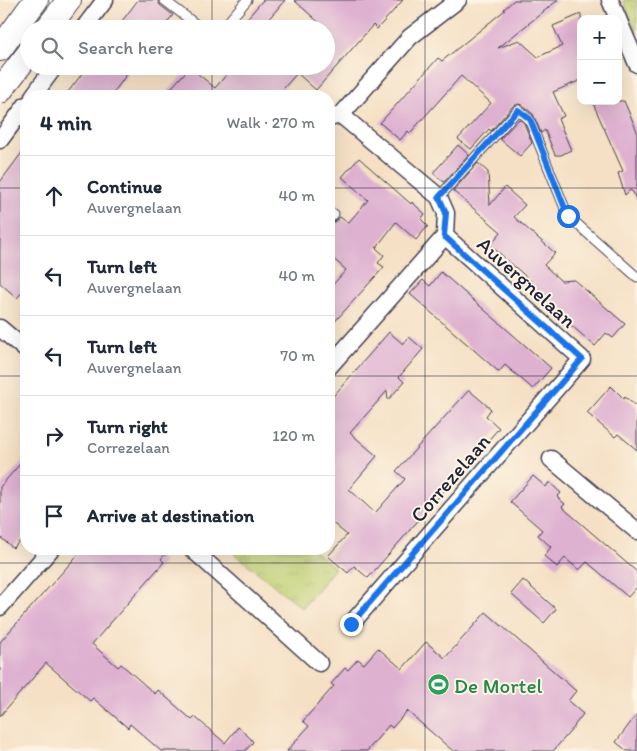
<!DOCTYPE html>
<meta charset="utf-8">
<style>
:root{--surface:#fff;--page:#f6f6f7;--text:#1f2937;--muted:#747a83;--line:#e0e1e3}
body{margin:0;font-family:Itim,sans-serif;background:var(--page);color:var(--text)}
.controls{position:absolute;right:15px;top:15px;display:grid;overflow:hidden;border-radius:10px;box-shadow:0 5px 20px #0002}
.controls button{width:45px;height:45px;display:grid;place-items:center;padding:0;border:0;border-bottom:1px solid var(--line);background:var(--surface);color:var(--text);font:25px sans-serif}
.stop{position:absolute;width:15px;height:15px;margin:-11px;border:4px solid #1a73e8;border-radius:50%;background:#fff}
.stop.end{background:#1a73e8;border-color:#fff;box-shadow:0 1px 5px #0008}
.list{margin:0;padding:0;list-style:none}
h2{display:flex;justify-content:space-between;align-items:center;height:65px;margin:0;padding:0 20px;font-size:21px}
h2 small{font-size:16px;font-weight:400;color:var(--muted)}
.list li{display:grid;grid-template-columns:32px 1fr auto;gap:15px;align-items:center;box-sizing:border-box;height:80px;padding:0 20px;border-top:1px solid var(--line)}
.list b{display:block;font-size:19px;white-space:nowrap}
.list p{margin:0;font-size:16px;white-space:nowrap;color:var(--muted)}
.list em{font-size:16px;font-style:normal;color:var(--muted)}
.icon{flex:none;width:28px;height:28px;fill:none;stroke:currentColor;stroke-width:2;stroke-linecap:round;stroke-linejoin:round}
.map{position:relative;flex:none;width:637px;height:751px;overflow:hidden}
.search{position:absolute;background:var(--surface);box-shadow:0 5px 20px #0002;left:20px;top:20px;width:315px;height:55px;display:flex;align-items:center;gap:12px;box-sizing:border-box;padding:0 18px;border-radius:28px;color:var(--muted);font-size:19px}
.panel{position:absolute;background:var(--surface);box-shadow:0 5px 20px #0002;left:20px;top:90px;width:315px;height:465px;border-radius:20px}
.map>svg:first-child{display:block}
.grass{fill:url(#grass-tufts);stroke:#707957}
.building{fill:#deb1d1}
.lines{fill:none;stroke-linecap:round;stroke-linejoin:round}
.lane-casing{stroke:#423e50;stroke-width:11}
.street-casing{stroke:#423e50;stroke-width:19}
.secondary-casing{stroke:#423e50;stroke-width:26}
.lane{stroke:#fff;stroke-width:9}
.street{stroke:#fff;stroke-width:16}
.secondary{stroke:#fff;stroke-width:24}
.route{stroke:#1a73e8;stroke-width:6}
.grid{fill:none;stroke:#22223b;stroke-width:1;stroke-opacity:0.55}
.labels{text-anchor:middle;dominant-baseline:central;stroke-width:4;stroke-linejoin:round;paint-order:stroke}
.street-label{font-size:21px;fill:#22223b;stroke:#fcf5e5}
.leisure-label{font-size:21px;fill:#27864d;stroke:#fcf5e5;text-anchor:start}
</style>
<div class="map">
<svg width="637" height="751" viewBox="0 0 637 751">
<defs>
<pattern id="grass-tufts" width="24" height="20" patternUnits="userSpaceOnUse" patternTransform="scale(1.25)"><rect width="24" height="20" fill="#bfd073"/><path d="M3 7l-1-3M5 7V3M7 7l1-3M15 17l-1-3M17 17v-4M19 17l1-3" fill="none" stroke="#a4b264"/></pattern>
</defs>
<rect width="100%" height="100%" fill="#fcf5e5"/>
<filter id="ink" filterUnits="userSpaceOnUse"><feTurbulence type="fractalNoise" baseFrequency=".02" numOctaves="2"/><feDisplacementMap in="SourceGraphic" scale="10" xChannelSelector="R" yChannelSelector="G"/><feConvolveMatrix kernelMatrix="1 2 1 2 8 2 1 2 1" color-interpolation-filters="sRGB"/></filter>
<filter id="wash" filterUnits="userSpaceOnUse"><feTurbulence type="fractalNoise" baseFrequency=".0096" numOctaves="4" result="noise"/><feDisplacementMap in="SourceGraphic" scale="20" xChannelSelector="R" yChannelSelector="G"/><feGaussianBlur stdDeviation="1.12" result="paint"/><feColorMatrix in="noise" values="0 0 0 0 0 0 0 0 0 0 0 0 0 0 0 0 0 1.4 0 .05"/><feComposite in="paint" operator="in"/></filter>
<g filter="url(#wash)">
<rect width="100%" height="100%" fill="#f5e0c5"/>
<g class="grass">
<path d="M 623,0 L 637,0 L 637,33 Z"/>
<path d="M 229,549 L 312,549 L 335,568 L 302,608 Z"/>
</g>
<g id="blocks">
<g class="building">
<path d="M 138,0 L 158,0 L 160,5 L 173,15 L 162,29 L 116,29 Z"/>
<path d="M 263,0 L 285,0 L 260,29 L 238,29 Z"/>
<path d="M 294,0 L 403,0 L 377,29 L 373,25 L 316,90 L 297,73 L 277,96 L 164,96 L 190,67 L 215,88 L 234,66 L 326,66 L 326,29 Z"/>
<path d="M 514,0 L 558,0 L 498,48 L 519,40 L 538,57 L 562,46 L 553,26 L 581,14 L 581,80 L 553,92 L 564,116 L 558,119 L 571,150 L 561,155 L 555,155 L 545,130 L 541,133 L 533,114 L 522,105 L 519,104 L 513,106 L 491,131 L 489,129 L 471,149 L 458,139 L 491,103 L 461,76 L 410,133 L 408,131 L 400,140 L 380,123 L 438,58 L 442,61 L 505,10 L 504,9 Z"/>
<path d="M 88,66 L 133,66 L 111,96 L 65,96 Z"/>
<path d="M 592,101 L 624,101 L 637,131 L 637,202 L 633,192 L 630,190 L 625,195 L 618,173 L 623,171 Z"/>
<path d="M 519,119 L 524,123 L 532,143 L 520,156 L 500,139 Z"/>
<path d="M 458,145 L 469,155 L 444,182 L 433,173 Z"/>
<path d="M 26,147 L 26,288 L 17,298 L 0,283 L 0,182 Z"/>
<path d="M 359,158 L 411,204 L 412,202 L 425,214 L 421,219 L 428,226 L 416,240 L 396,222 L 376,248 L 384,255 L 378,263 L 384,267 L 329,328 L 329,289 L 346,270 L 329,255 L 329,225 L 333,223 L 340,217 L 348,223 L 368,200 L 342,177 Z"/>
<path d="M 478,163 L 488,172 L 490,205 L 505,187 L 525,205 L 514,217 L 555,253 L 544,265 L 561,281 L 574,280 L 625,324 L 613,338 L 606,333 L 595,346 L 526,286 L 531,281 L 490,245 L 501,232 L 453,191 Z"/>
<path d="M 441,272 L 551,368 L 533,389 L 505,365 L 499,372 L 410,294 L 423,280 L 430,286 Z"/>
<path d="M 389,332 L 403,344 L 409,337 L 423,349 L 399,377 L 404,382 L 388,400 L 387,391 L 350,433 L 377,456 L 349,489 L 375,513 L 405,479 L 396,471 L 469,390 L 491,409 L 486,416 L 499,428 L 368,578 L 354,566 L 348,573 L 328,556 L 347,535 L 329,520 L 329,401 Z"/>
<path d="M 611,386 L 624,399 L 625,397 L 637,407 L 637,450 L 618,434 L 615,437 L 587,413 Z"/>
<path d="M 26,457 L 26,534 L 13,548 L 0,537 L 0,487 Z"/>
<path d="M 533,476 L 546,487 L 549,482 L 561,493 L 557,497 L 565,504 L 562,507 L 637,572 L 637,587 L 628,597 L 587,562 L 579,570 L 565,558 L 557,567 L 544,556 L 551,547 L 538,535 L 542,530 L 510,502 Z"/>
<path d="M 83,549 L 170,549 L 161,559 L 164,562 L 92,644 L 118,667 L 121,664 L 155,694 L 158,690 L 192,720 L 195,717 L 225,743 L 238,727 L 251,739 L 253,742 L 245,751 L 161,751 L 130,724 L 128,728 L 93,698 L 90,701 L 46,663 L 0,716 L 0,642 Z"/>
<path d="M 523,580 L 556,609 L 544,623 L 511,594 Z"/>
<path d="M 486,612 L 576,691 L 568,701 L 583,714 L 574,726 L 575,726 L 553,751 L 453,751 L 407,711 L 392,728 L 389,725 L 367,751 L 287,751 L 309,726 L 303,721 L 334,686 L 331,684 L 345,668 L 348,670 L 358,659 L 364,664 L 378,648 L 402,669 L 426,642 L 445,658 Z"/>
<path d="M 637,714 L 637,751 L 627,751 L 616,742 Z"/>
</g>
</g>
</g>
<g filter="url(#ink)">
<use href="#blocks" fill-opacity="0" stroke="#423e50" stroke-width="1"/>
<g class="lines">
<defs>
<g id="lane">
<path d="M 164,0 L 202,29"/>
<path d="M 222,29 L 247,0"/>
<path d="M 439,197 L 518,110 L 529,119 L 568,216 L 637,277"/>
<path d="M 329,219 L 334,214"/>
</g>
<g id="street">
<path d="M 610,0 L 618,19"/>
<path d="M 618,19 L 637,64"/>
<path d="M 83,29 L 105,0"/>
<path d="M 33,96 L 55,66"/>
<path d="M 329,118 L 341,115 L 410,37 L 458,0"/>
<path d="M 0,140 L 26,105"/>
<path d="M 0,328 L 26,350"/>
<path d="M 329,367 L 445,236 L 446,213 L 439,197 L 341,115"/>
<path d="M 551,459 L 637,531"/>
<path d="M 192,549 L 319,663"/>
<path d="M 0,607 L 51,549"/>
<path d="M 351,624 L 582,359 L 445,236"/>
</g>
<g id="secondary">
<path d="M 47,29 L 69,0"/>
<path d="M 0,49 L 36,0"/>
<path d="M 0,91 L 29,53"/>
</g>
</defs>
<use href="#lane" class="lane-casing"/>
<use href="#street" class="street-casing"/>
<use href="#secondary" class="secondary-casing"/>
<use href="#lane" class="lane"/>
<use href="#street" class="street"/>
<use href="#secondary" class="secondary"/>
</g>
</g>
<g class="lines" filter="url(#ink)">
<path class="route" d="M 351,624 L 582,359 L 444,236 L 446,213 L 439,197 L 518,110 L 530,119 L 568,216"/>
</g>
<path class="grid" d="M 212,0 L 212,29M 425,0 L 425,751M 212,66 L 212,96M 0,188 L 26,188M 329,188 L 637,188M 0,376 L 26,376M 329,376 L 637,376M 212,549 L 212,751M 0,563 L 637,563"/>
<defs>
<symbol id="stadium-disc" viewBox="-11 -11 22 22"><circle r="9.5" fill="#2e9e5b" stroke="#fcf5e5"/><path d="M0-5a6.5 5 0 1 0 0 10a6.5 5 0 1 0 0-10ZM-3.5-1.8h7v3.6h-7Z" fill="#fff"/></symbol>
</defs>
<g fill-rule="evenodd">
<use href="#stadium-disc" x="426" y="672" width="25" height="25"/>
</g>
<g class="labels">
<g class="street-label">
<text transform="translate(527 282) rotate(42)">Auvergnelaan</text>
<text transform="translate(450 478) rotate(-49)">Correzelaan</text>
</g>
<g class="leisure-label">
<text x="454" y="685">De Mortel</text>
</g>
</g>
</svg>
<div class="controls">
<button>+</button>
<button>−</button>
</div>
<div class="stop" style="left:568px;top:216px"></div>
<div class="stop end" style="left:351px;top:624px"></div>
<div class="search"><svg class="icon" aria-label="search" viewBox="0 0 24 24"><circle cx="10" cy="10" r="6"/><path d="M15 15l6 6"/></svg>Search here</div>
<section class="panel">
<h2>4 min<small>Walk · 270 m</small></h2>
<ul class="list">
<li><svg class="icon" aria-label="ahead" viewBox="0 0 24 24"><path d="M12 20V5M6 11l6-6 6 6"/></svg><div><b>Continue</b><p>Auvergnelaan</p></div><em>40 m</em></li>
<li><svg class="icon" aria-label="left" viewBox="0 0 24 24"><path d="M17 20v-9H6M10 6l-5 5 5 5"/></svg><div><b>Turn left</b><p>Auvergnelaan</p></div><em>40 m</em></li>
<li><svg class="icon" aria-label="left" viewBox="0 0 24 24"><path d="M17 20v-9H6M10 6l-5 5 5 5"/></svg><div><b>Turn left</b><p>Auvergnelaan</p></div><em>70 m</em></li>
<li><svg class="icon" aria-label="right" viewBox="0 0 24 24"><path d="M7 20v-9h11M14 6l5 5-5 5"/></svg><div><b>Turn right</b><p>Correzelaan</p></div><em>120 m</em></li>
<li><svg class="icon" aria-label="arrive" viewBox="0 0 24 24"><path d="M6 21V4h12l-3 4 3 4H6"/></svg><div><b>Arrive at destination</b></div></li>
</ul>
</section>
</div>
